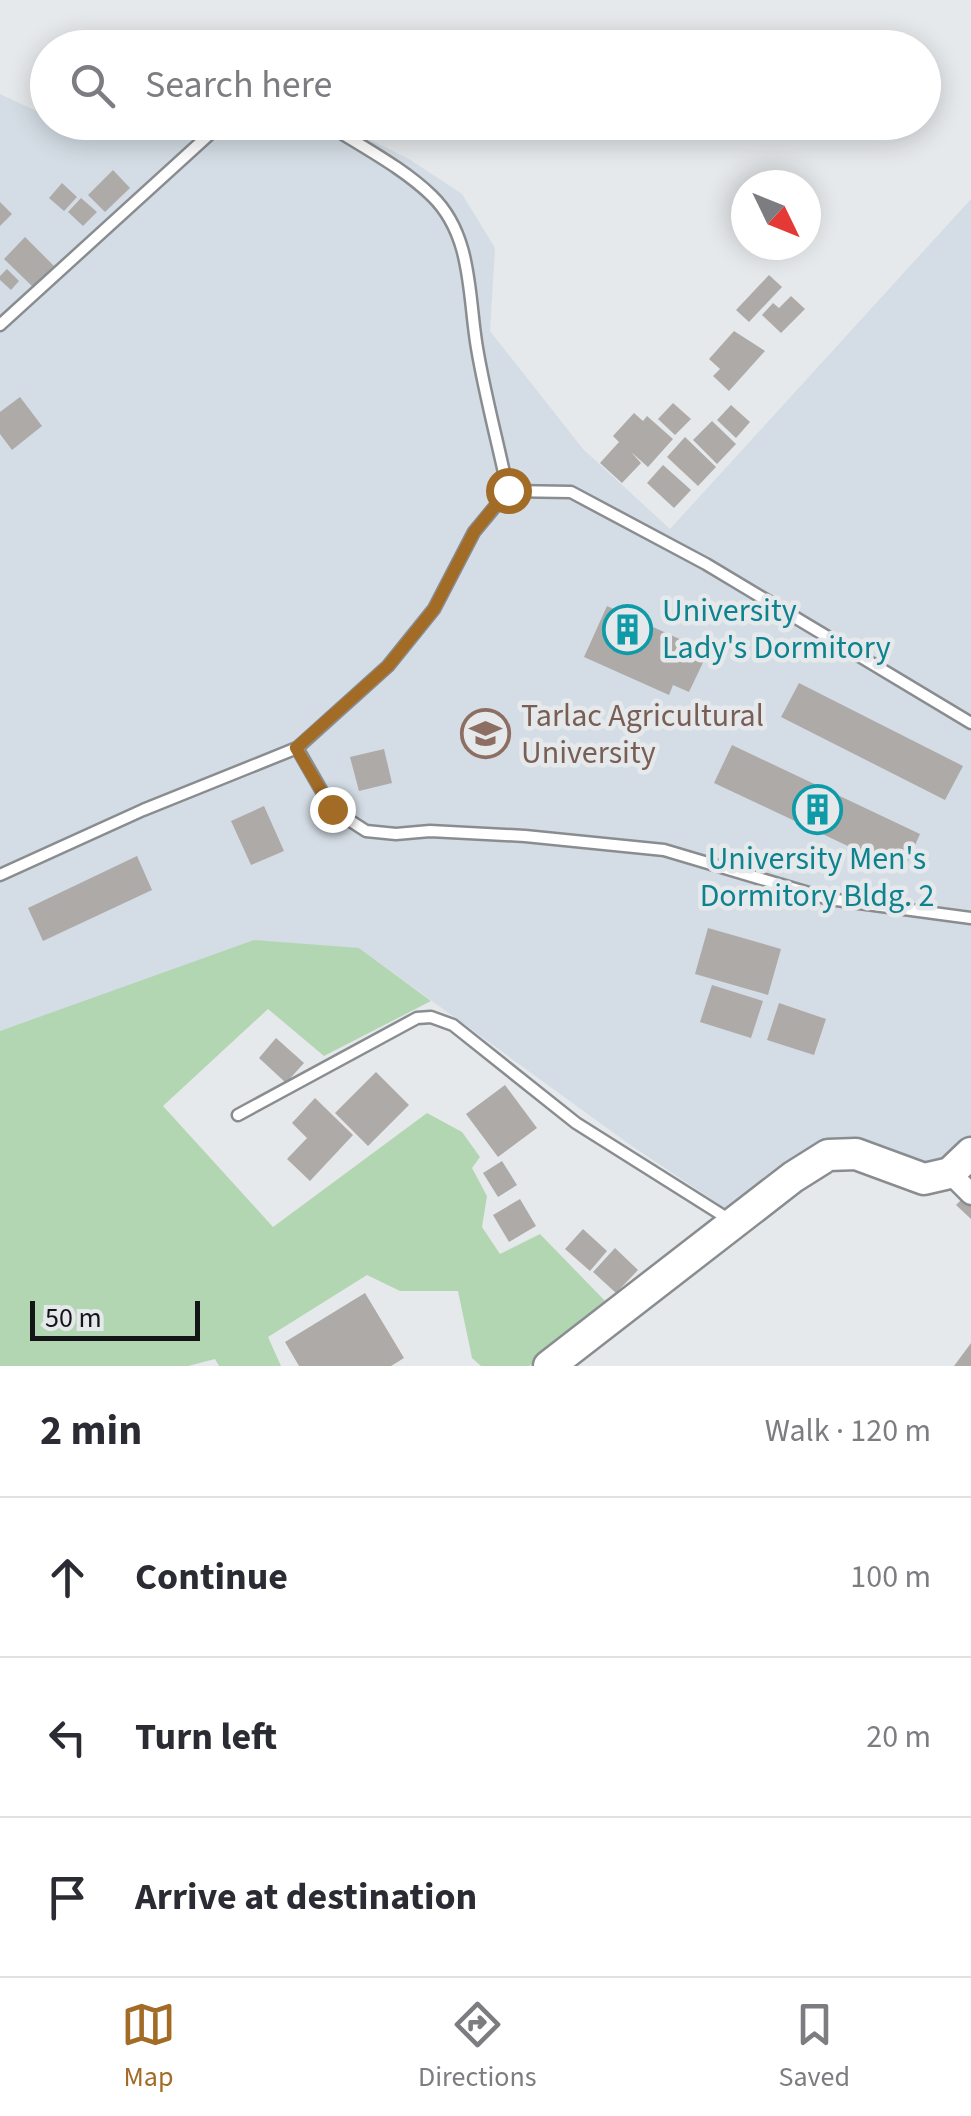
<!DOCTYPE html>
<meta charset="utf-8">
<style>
:root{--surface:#fff;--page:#f7f7f7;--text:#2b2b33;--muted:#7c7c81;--line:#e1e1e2;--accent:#a26b26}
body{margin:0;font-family:"Source Sans 3",sans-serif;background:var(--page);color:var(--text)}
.compass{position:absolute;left:731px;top:170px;width:90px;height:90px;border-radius:50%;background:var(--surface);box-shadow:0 5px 25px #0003;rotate:133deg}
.scale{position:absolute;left:30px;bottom:25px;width:170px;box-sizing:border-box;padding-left:10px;border:5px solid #141516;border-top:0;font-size:28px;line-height:35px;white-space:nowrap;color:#141516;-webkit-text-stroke:8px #e6e9eb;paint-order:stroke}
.stop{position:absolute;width:30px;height:30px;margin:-22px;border:8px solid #a26b26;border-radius:50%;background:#fff}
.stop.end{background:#a26b26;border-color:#fff;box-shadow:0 2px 10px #0008}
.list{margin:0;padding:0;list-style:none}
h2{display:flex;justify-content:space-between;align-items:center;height:130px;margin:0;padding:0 40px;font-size:42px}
h2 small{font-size:32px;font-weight:400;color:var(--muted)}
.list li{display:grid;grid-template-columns:65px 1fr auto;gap:30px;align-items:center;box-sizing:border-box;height:160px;padding:0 40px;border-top:2px solid var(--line)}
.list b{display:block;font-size:38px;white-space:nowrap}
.list em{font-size:32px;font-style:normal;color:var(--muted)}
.icon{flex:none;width:55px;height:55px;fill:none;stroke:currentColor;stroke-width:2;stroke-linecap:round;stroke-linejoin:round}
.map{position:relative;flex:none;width:971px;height:1366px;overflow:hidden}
.search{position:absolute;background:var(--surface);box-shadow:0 5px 25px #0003;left:30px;right:30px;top:30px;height:110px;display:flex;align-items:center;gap:25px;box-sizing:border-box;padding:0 35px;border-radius:55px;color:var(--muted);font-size:38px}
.sheet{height:610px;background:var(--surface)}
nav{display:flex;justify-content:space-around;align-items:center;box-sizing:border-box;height:140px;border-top:2px solid var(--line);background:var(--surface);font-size:28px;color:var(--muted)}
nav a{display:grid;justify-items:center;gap:5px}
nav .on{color:var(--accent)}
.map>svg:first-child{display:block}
.built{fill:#d4dde5}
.green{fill:#b3d6b2}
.building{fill:#aeaaa8}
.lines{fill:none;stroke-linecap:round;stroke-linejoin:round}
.lane-casing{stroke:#8a8d90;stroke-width:15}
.street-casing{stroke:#8a8d90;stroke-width:25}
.secondary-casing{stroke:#8a8d90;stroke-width:35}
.lane{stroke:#fff;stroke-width:10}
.street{stroke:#fff;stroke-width:20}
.secondary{stroke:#fff;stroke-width:30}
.route{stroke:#a26b26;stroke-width:12}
.labels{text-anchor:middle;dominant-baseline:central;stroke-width:9;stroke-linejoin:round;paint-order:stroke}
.culture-label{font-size:32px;fill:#0d838f;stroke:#e6e9eb;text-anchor:start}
.education-label{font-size:32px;fill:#785e54;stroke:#e6e9eb;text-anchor:start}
</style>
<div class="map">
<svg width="971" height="1366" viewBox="0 0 971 1366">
<rect width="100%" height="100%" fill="#e6e9eb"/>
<path class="built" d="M 0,94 L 47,116 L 48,122 L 336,123 L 409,159 L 462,194 L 495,248 L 490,331 L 583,449 L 670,529 L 971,199 L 971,1139 L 948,1165 L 923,1169 L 864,1148 L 732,1213 L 629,1144 L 359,948 L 42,1017 L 0,1031 Z"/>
<path class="green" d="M 254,940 L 359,948 L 431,1001 L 324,1056 L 268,1009 L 163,1106 L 273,1227 L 427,1113 L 462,1132 L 480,1157 L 472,1168 L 487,1196 L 482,1227 L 500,1254 L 540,1234 L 608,1304 L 529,1366 L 481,1366 L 472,1358 L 458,1291 L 400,1291 L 367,1275 L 268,1337 L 281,1366 L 219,1366 L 215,1359 L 188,1366 L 0,1366 L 0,1031 Z"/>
<g class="building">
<path d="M 113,170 L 130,188 L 105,212 L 88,195 Z"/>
<path d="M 62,183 L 77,197 L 64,211 L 49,198 Z"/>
<path d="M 81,198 L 97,212 L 83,226 L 68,212 Z"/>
<path d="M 0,202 L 12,214 L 0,226 Z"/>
<path d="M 25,237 L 54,266 L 33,287 L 4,259 Z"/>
<path d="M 7,269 L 19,281 L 11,290 L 0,280 L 0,276 Z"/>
<path d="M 769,275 L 782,287 L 749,322 L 736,310 Z"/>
<path d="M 791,296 L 805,309 L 781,333 L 762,315 L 773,303 L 779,308 Z"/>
<path d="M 734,331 L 765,351 L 729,391 L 713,376 L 720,369 L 709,359 Z"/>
<path d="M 20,397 L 42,426 L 12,450 L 0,434 L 0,412 Z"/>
<path d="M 673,403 L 691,419 L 675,435 L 658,419 Z"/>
<path d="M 731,405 L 750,422 L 736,438 L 717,420 Z"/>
<path d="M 634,413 L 643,421 L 647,416 L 673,439 L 648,467 L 631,452 L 641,463 L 622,483 L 600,463 L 619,442 L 613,436 Z"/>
<path d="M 712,421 L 736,444 L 717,464 L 693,440 Z"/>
<path d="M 685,437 L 716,467 L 698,486 L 667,457 Z"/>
<path d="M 663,465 L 691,490 L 674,508 L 647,483 Z"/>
<path d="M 607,606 L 708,652 L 689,692 L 673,685 L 669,695 L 584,657 Z"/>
<path d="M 799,683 L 963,766 L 945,800 L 781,717 Z"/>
<path d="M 732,745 L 920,834 L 903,872 L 714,783 Z"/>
<path d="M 384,749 L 392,783 L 359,791 L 350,757 Z"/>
<path d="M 264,806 L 284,851 L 251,865 L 231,821 Z"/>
<path d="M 137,856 L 152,890 L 43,941 L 28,908 Z"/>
<path d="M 708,928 L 781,949 L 768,995 L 695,974 Z"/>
<path d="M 712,985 L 763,1001 L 751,1038 L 700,1022 Z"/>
<path d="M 779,1003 L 826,1019 L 814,1055 L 767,1040 Z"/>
<path d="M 276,1038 L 304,1063 L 286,1083 L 259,1058 Z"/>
<path d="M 376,1072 L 409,1105 L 368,1146 L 335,1113 Z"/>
<path d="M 505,1085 L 537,1128 L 498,1157 L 466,1114 Z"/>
<path d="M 315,1098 L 353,1135 L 310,1181 L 287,1159 L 307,1138 L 292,1123 Z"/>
<path d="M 502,1161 L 517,1185 L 498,1197 L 483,1173 Z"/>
<path d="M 966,1195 L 971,1200 L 971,1219 L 956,1205 Z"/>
<path d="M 520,1199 L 536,1226 L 509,1242 L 493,1215 Z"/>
<path d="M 583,1229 L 607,1251 L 590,1271 L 565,1249 Z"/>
<path d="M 615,1248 L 638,1270 L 616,1293 L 593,1272 Z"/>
<path d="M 365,1293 L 404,1358 L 391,1366 L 299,1366 L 285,1342 Z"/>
<path d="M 971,1343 L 971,1366 L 954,1366 Z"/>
</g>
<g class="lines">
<defs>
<g id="lane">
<path d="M 324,122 C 360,146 401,166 432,196 C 473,236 468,296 477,348 C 485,396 498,443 508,491"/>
<path d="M 0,325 L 223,122"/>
<path d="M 297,748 L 332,809 L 366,831 L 396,834 L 430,831 L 525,836 L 664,850 L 829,899 L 971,918"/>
<path d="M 0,875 L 143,810 L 297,748 L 388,666 L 434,609 L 474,532 L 508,491 L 571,492 L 706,564 L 971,723"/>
<path d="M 238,1115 L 417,1018 L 431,1017 L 453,1025 L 576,1123 L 730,1220"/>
</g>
<path id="street" d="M 950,1173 L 971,1194"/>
<path id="secondary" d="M 549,1366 L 793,1177 L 828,1155 L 856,1154 L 924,1179 L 950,1173 L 971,1153"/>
</defs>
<use href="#lane" class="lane-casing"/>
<use href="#street" class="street-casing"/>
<use href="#secondary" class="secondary-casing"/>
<use href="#lane" class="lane"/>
<use href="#street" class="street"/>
<use href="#secondary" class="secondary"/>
</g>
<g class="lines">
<path class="route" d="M 332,809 L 296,748 L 388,666 L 434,609 L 474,532 L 508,490"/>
</g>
<defs>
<symbol id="building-ring" viewBox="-11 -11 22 22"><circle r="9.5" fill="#e6e9eb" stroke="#0f9aa8" stroke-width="1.5"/><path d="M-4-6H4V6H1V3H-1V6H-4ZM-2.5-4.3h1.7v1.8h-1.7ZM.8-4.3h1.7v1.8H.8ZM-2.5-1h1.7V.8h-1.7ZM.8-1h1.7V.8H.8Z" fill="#0f9aa8"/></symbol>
<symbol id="university-ring" viewBox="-11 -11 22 22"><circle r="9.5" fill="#e6e9eb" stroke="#8d6e63" stroke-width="1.5"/><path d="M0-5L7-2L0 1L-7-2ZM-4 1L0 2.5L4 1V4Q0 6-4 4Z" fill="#8d6e63"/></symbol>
</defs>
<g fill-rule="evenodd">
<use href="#building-ring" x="600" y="602" width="55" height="55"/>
<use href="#university-ring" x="458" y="706" width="55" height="55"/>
<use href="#building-ring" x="790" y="782" width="55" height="55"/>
</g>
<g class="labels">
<g class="culture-label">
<text x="662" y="611">University<tspan x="662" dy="37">Lady's Dormitory</tspan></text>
<text x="817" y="859" text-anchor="middle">University Men's<tspan x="817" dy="37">Dormitory Bldg. 2</tspan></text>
</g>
<g class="education-label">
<text x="521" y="716">Tarlac Agricultural<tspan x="521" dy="37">University</tspan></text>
</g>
</g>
</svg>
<svg class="compass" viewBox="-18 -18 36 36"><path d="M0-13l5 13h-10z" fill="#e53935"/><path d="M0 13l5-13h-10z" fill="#7c7c81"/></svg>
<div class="scale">50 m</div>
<div class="stop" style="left:508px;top:490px"></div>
<div class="stop end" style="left:332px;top:809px"></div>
<div class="search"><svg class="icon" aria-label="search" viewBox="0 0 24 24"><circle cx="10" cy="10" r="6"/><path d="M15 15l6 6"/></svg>Search here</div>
</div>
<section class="sheet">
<h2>2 min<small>Walk · 120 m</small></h2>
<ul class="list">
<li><svg class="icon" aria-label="ahead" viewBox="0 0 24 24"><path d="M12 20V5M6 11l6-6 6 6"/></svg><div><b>Continue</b></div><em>100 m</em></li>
<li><svg class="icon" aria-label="left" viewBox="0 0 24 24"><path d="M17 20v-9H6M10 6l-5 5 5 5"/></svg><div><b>Turn left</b></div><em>20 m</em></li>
<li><svg class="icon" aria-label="arrive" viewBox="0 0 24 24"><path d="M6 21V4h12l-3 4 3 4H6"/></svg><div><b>Arrive at destination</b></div></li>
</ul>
</section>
<nav>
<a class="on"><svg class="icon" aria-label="map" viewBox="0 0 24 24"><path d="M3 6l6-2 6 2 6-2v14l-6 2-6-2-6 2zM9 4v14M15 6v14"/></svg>Map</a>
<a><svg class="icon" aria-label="directions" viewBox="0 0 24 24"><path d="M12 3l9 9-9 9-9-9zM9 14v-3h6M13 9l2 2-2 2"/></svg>Directions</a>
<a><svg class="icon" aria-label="saved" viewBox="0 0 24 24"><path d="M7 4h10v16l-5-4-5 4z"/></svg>Saved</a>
</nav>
